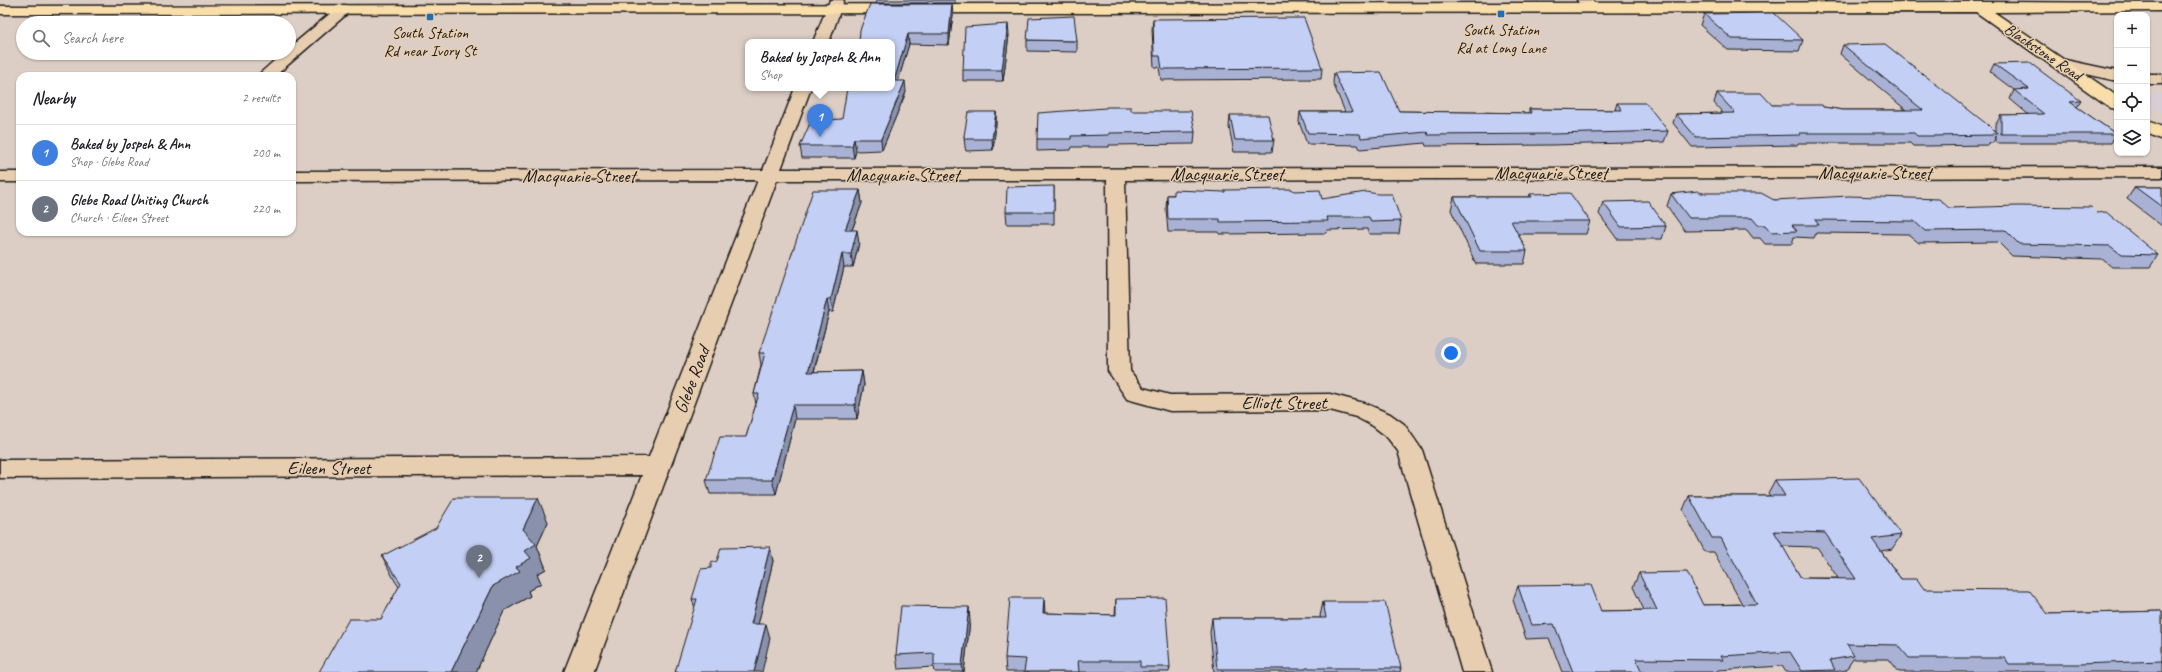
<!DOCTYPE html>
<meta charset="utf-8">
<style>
:root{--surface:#fff;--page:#f2f2f2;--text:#202124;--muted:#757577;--line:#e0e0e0;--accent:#b45309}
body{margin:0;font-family:Caveat,sans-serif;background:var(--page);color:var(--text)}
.controls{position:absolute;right:12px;top:12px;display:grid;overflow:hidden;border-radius:8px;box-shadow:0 1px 3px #0004}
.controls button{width:36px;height:36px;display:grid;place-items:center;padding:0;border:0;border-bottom:1px solid var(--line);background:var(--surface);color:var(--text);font:20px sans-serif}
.you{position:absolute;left:1451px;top:353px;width:14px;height:14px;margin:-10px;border:3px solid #fff;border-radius:50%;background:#1a73e8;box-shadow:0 0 0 6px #1a73e833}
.badge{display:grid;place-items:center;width:26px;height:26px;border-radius:50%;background:var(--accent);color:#fff;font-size:13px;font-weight:700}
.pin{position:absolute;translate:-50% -33px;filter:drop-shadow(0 1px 2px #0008)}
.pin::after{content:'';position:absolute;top:21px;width:14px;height:12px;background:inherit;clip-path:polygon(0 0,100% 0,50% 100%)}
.popup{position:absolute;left:745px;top:39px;width:150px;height:52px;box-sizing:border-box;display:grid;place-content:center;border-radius:8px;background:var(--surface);filter:drop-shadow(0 1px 3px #0005);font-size:13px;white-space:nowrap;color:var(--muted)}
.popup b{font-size:15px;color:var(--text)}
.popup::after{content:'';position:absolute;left:50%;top:100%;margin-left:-8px;border:8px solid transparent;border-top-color:var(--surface)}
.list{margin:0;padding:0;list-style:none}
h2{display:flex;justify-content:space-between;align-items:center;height:52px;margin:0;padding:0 16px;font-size:17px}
h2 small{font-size:13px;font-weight:400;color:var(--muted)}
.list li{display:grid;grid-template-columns:26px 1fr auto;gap:12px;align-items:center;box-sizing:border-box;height:56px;padding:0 16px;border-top:1px solid var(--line)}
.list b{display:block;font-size:15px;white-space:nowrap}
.list p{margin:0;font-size:13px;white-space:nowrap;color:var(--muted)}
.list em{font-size:13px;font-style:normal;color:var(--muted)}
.icon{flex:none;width:22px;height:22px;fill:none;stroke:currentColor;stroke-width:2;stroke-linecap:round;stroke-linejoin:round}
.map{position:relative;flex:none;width:2162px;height:672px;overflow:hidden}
.search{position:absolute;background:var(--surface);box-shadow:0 1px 3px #0004;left:16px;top:16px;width:280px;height:44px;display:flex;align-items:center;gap:10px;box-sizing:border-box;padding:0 14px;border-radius:22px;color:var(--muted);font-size:15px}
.panel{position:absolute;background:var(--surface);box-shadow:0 1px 3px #0004;left:16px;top:72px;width:280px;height:164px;border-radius:12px}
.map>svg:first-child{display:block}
.built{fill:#d6ced4}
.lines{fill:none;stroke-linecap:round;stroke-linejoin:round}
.minor-casing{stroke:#1c1c1c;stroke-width:3}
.major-casing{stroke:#1c1c1c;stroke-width:3}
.minor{fill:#e8ceb0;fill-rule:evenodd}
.major{fill:#f9deab;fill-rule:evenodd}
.wall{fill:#a9b2d4;stroke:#1c1c1c;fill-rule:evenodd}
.shaded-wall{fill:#8991ac;stroke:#1c1c1c}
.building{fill:#c4cff6;stroke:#1c1c1c;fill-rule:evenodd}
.poi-dot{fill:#1f6fb2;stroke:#e8ceb0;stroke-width:1.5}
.labels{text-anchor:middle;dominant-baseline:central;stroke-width:3;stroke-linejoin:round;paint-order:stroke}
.far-poi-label{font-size:16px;fill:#1c1c1c;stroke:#e8ceb0}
.far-street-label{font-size:16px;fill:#1c1c1c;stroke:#e8ceb0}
.street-label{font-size:19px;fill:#1c1c1c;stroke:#e8ceb0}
</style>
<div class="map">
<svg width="2162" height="672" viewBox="0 0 2162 672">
<rect width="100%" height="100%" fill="#ddcec5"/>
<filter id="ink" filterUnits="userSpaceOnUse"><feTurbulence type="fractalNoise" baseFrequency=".025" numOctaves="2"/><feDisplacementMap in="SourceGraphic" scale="8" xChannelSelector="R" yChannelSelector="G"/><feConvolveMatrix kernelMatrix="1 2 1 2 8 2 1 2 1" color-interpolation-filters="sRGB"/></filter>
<g filter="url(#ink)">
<path class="built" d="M 2147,93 L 2162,93 L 2162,113 L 2147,103 Z"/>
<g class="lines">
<defs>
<g id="minor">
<path d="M 830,0 L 844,0 L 829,42 L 813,42 Z"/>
<path d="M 1577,0 L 1592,0 L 1597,7 L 1595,10 C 1586,12 1582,7 1577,0 Z"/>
<path d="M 344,5 L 349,6 L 351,9 L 349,12 L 275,76 L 257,76 L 283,53 L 289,53 L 289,48 L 339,6 Z"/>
<path d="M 2061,59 L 2117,71 L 2117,81 L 2055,67 L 2053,64 L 2055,61 Z"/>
<rect x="2147" y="74" width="15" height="10"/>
<path d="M 795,88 L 811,88 L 781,169 L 2162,167 L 2162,177 L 1125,180 L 1130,371 L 1143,388 L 1170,395 L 1330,394 L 1364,403 L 1390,414 L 1404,424 L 1422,450 L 1492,672 L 1462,672 L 1398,451 L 1386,436 L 1373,426 L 1356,417 L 1330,410 L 1170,411 L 1127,399 L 1108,371 L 1107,180 L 777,180 L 594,672 L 564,672 L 642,475 L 0,478 L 0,460 L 649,457 L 758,180 L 292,181 L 292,171 L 763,170 Z"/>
<rect x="0" y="172" width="20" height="10"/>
</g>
<g id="major">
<path d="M 1977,2 L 2162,3 L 2162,11 L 1994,12 L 2117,96 L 2117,109 L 2111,108 L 1976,12 L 0,14 L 0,6 Z"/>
<path d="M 2147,120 L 2162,127 L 2162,140 L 2147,133 Z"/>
</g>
</defs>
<use href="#minor" class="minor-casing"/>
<use href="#major" class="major-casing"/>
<use href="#minor" class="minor"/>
<use href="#major" class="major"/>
</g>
<g class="wall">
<rect x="876" y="0" width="79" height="3"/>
<path d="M 1704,14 L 1803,40 L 1799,51 L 1728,50 L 1700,25 Z"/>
<path d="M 953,15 L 949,45 L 909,44 L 898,81 L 906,92 L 882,150 L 856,151 L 854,158 L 802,158 L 800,146 L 842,119 L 892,88 L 859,42 Z"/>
<path d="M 1153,19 L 1322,68 L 1321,79 L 1161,80 L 1159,67 L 1154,67 L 1152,30 Z"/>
<path d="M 1009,35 L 1003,81 L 963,81 L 963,70 Z"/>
<path d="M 1027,40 L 1077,41 L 1077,52 L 1027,51 Z"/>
<path d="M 1843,45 L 1996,131 L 1996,124 L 2001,115 L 2029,115 L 2010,99 L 2014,90 L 1990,72 L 1994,64 L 2081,101 L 2077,107 L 2116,134 L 2111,143 L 1996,143 L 1996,136 L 1993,143 L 1990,143 L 1989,145 L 1925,146 L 1913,146 L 1910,143 L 1798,143 L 1797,145 L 1692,147 L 1673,123 L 1676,114 L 1723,113 L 1714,103 L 1717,93 L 1772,105 L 1823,107 L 1843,110 L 1906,110 L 1840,54 Z"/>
<path d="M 1334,73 L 1399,111 L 1529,113 L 1529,109 L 1615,110 L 1617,103 L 1668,131 L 1664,142 L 1550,145 L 1426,146 L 1425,143 L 1360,149 L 1358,145 L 1307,144 L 1299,122 L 1300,112 L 1345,112 L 1333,83 Z"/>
<path d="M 1131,111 L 1195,132 L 1194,144 L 1109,145 L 1109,147 L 1072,147 L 1071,150 L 1037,151 L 1037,139 Z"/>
<path d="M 996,112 L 996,124 L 993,150 L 966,151 L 965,147 L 964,136 Z"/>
<path d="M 1230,115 L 1274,140 L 1272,152 L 1234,152 L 1229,127 Z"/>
<path d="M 1054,186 L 1054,224 L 1007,224 L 1006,212 Z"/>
<path d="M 2135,187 L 2162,187 L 2162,226 L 2127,199 Z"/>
<path d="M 860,190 L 862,203 L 852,230 L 859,243 L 853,267 L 844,267 L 833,312 L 829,312 L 814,372 L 862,371 L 864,385 L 857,419 L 795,419 L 776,494 L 710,494 L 706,480 L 746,437 L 756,404 L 754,394 L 761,365 L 759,353 Z"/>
<path d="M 1294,191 L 1322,199 L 1401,221 L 1399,234 L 1369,234 L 1367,229 L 1327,230 L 1326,233 L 1219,234 L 1219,232 L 1168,232 L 1166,208 L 1167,195 Z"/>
<path d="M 1701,193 L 1774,200 L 1949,208 L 2097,213 L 2158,255 L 2150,267 L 2112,267 L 2102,259 L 2012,256 L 1998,242 L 1919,243 L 1908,234 L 1816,233 L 1814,238 L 1794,237 L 1792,244 L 1765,244 L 1760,238 L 1753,238 L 1747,230 L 1685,231 L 1667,206 L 1671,194 Z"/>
<path d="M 1530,194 L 1590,221 L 1586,234 L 1518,234 L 1527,251 L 1524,264 L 1476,264 L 1451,210 L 1454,197 L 1529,197 Z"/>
<path d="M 1603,202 L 1666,226 L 1662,239 L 1617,239 L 1599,214 Z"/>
<path d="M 1775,480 L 1901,535 L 1892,549 L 1881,551 L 1901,579 L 1924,589 L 2048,614 L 2162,611 L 2162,672 L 1899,672 L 1889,659 L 1853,659 L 1846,670 L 1834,672 L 1786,672 L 1782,666 L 1718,670 L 1717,672 L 1562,672 L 1549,638 L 1526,639 L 1513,600 L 1518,586 L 1601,611 L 1644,610 L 1633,587 L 1639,573 L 1703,605 L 1742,604 L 1714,552 L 1705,552 L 1683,510 L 1689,496 L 1770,496 L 1768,493 ZM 1782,546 L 1817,547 L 1838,578 L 1801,578 Z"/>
<path d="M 548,522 L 537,546 L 546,569 L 537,574 L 541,583 L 528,591 L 530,596 L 504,611 L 476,672 L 319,672 L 381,619 L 399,587 L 395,581 L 382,556 Z"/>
<path d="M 770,547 L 773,561 L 758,624 L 770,638 L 695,608 L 692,599 Z"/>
<path d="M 1116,599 L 1170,667 L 1169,672 L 1006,672 L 1005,658 L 1044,613 L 1115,615 Z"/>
<path d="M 1323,602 L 1401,668 L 1400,672 L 1214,672 L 1210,632 L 1212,618 L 1321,618 L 1320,616 Z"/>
<path d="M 970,621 L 964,672 L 935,672 L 934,667 L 898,669 L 896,655 Z"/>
</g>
<g class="shaded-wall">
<path d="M 952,4 L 953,15 L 949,45 L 949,34 Z"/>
<path d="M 1008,24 L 1009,35 L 1003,81 L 1002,70 Z"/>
<path d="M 908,34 L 909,44 L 895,92 L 894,81 Z"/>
<path d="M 905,81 L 906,92 L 882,150 L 881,139 Z"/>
<path d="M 996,112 L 996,124 L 993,150 L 992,139 Z"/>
<path d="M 854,139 L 856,151 L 854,158 L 852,146 Z"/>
<path d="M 860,190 L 862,203 L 847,243 L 845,230 Z"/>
<path d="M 857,230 L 859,243 L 853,267 L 851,254 Z"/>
<path d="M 842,254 L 844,267 L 833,312 L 831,299 Z"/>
<path d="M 827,299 L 829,312 L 810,386 L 808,372 Z"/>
<path d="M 862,371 L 864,385 L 857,419 L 855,405 Z"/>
<path d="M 793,405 L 795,419 L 776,494 L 772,480 Z"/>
<path d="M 538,498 L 548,522 L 537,546 L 546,569 L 537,574 L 541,583 L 528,591 L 530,596 L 504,611 L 476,672 L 451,672 L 493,586 L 516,567 L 525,551 L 523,529 Z"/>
<path d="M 770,547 L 773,561 L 755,638 L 751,624 Z"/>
<path d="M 1044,598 L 1045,613 L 1043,627 L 1043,613 Z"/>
<path d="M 969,607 L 970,621 L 964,672 L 963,672 L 962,665 Z"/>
<path d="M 766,624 L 770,638 L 762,672 L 754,672 Z"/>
</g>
<g class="building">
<path d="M 870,4 L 952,4 L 949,34 L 908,34 L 894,81 L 905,81 L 881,139 L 854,139 L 852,146 L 800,146 L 811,121 L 842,119 L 847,88 L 892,88 L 892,42 L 859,42 L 860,30 Z"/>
<path d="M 1774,13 L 1803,40 L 1732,39 L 1704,14 Z"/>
<path d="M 1074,16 L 1077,41 L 1027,40 L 1029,18 Z"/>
<path d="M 1304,18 L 1322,68 L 1162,69 L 1160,56 L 1154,56 L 1153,19 Z"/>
<path d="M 1008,24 L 1002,70 L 963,70 L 965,27 Z"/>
<path d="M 1885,44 L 1998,133 L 1992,133 L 1994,135 L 1930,136 L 1917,136 L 1914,133 L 1799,133 L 1801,135 L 1696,137 L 1676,114 L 1735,113 L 1717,93 L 1761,93 L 1772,105 L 1822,105 L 1823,107 L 1843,110 L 1923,110 L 1843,45 Z"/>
<path d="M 2030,63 L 2081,101 L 2070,102 L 2116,134 L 2001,134 L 2001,115 L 2044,114 L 2014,90 L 2029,89 L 1994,64 Z"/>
<path d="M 1381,72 L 1399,111 L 1532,113 L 1529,109 L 1622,110 L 1617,103 L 1646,103 L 1668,131 L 1553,134 L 1428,135 L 1427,132 L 1361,138 L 1360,134 L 1308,133 L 1300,112 L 1352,112 L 1334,73 Z"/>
<path d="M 1106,107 L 1131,107 L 1131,111 L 1191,111 L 1195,132 L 1109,133 L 1109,135 L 1071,136 L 1071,139 L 1037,139 L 1038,113 L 1106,108 Z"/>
<path d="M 968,112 L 996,112 L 992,139 L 965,139 L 964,136 Z"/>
<path d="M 1230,115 L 1268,115 L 1274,140 L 1235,140 Z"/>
<path d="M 1054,186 L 1054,212 L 1006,212 L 1007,187 Z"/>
<path d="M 2135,187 L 2162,187 L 2162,207 Z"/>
<path d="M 1292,189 L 1294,191 L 1320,190 L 1322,199 L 1366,192 L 1378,194 L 1392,194 L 1401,221 L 1371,222 L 1369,217 L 1327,217 L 1328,221 L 1220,222 L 1220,219 L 1168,219 L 1167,195 L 1174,195 L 1174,190 L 1225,192 L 1225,190 Z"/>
<path d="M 813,190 L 860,190 L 845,230 L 857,230 L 851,254 L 842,254 L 831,299 L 827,299 L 808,372 L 862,371 L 855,405 L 793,405 L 772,480 L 706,480 L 720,437 L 746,437 L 759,394 L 754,394 L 765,353 L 759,353 Z"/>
<path d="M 1698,191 L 1701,193 L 1761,193 L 1774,200 L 1849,196 L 1939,199 L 1949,208 L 2018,206 L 2091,207 L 2097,213 L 2106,212 L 2158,255 L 2121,254 L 2110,246 L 2019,244 L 2005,230 L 1925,231 L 1914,221 L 1815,220 L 1819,225 L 1792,225 L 1797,231 L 1771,232 L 1765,225 L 1758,225 L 1752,218 L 1689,218 L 1671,194 Z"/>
<path d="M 1570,193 L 1590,221 L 1511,221 L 1527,251 L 1480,251 L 1454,197 L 1532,197 L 1530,194 Z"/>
<path d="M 1648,201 L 1666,226 L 1621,227 L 1603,202 Z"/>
<path d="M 1859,478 L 1901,535 L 1872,539 L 1901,579 L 1917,579 L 1924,589 L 2029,590 L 2048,614 L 2162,611 L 2162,661 L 2079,664 L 2009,664 L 2005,658 L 1909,658 L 1898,645 L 1847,644 L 1854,656 L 1830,660 L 1835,670 L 1802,671 L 1790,652 L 1721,656 L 1723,660 L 1636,659 L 1642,672 L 1573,672 L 1554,624 L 1531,625 L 1518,586 L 1591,585 L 1601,611 L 1657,610 L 1639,573 L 1687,572 L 1703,605 L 1757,604 L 1721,538 L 1712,538 L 1689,496 L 1785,496 L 1775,480 ZM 1774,531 L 1825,533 L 1856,579 L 1801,578 Z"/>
<path d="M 454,498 L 538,498 L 523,529 L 536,544 L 525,551 L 531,558 L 516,567 L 520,571 L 493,586 L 451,672 L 319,672 L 349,619 L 381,619 L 401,583 L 382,556 L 436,528 Z"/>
<path d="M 770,547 L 751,624 L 766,624 L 754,672 L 675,672 L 697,599 L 692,599 L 701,569 L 711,568 L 711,563 L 717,561 L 721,548 Z"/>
<path d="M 1010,598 L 1044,598 L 1043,613 L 1116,615 L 1116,599 L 1165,598 L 1170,667 L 1140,667 L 1140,661 L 1078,661 L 1079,672 L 1024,672 L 1026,659 L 1005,658 Z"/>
<path d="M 1323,602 L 1385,602 L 1401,668 L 1306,668 L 1306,669 L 1217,669 L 1212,618 L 1326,618 Z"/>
<path d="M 901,606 L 969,607 L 962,665 L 934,665 L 934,653 L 896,655 Z"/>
</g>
</g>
<g class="poi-dot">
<rect x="1497" y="10" width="8" height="8" rx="2"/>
<rect x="426" y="13" width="8" height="8" rx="2"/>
</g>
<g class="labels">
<g class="far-poi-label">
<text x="1501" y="30">South Station<tspan x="1501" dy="18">Rd at Long Lane</tspan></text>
<text x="430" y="33">South Station<tspan x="430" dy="18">Rd near Ivory St</tspan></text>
</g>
<g class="far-street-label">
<text transform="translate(2043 52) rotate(34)">Blackstone Road</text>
</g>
<g class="street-label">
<text x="1551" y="173">Macquarie Street</text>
<text x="1875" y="173">Macquarie Street</text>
<text x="1227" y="174">Macquarie Street</text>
<text x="903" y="175">Macquarie Street</text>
<text x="579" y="176">Macquarie Street</text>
<text transform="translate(692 380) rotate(-69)">Glebe Road</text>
<text x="1284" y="403">Elliott Street</text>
<text x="329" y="468">Eileen Street</text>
</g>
</g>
</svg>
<div class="controls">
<button>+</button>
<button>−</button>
<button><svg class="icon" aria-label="locate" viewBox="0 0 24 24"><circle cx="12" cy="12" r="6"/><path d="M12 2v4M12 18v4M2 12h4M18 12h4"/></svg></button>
<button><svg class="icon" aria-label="layers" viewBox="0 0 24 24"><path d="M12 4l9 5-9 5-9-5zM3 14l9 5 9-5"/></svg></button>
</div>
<div class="you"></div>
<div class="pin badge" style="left:820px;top:137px;background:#3f7fe0">1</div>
<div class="popup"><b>Baked by Jospeh &amp; Ann</b>Shop</div>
<div class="pin badge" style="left:479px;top:578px;background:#6b7280">2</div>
<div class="search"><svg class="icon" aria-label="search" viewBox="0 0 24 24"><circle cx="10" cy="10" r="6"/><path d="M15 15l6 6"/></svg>Search here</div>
<section class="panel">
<h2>Nearby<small>2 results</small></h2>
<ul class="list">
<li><span class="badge" style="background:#3f7fe0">1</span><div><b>Baked by Jospeh &amp; Ann</b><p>Shop · Glebe Road</p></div><em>200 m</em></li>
<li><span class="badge" style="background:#6b7280">2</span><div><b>Glebe Road Uniting Church</b><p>Church · Eileen Street</p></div><em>220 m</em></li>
</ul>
</section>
</div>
